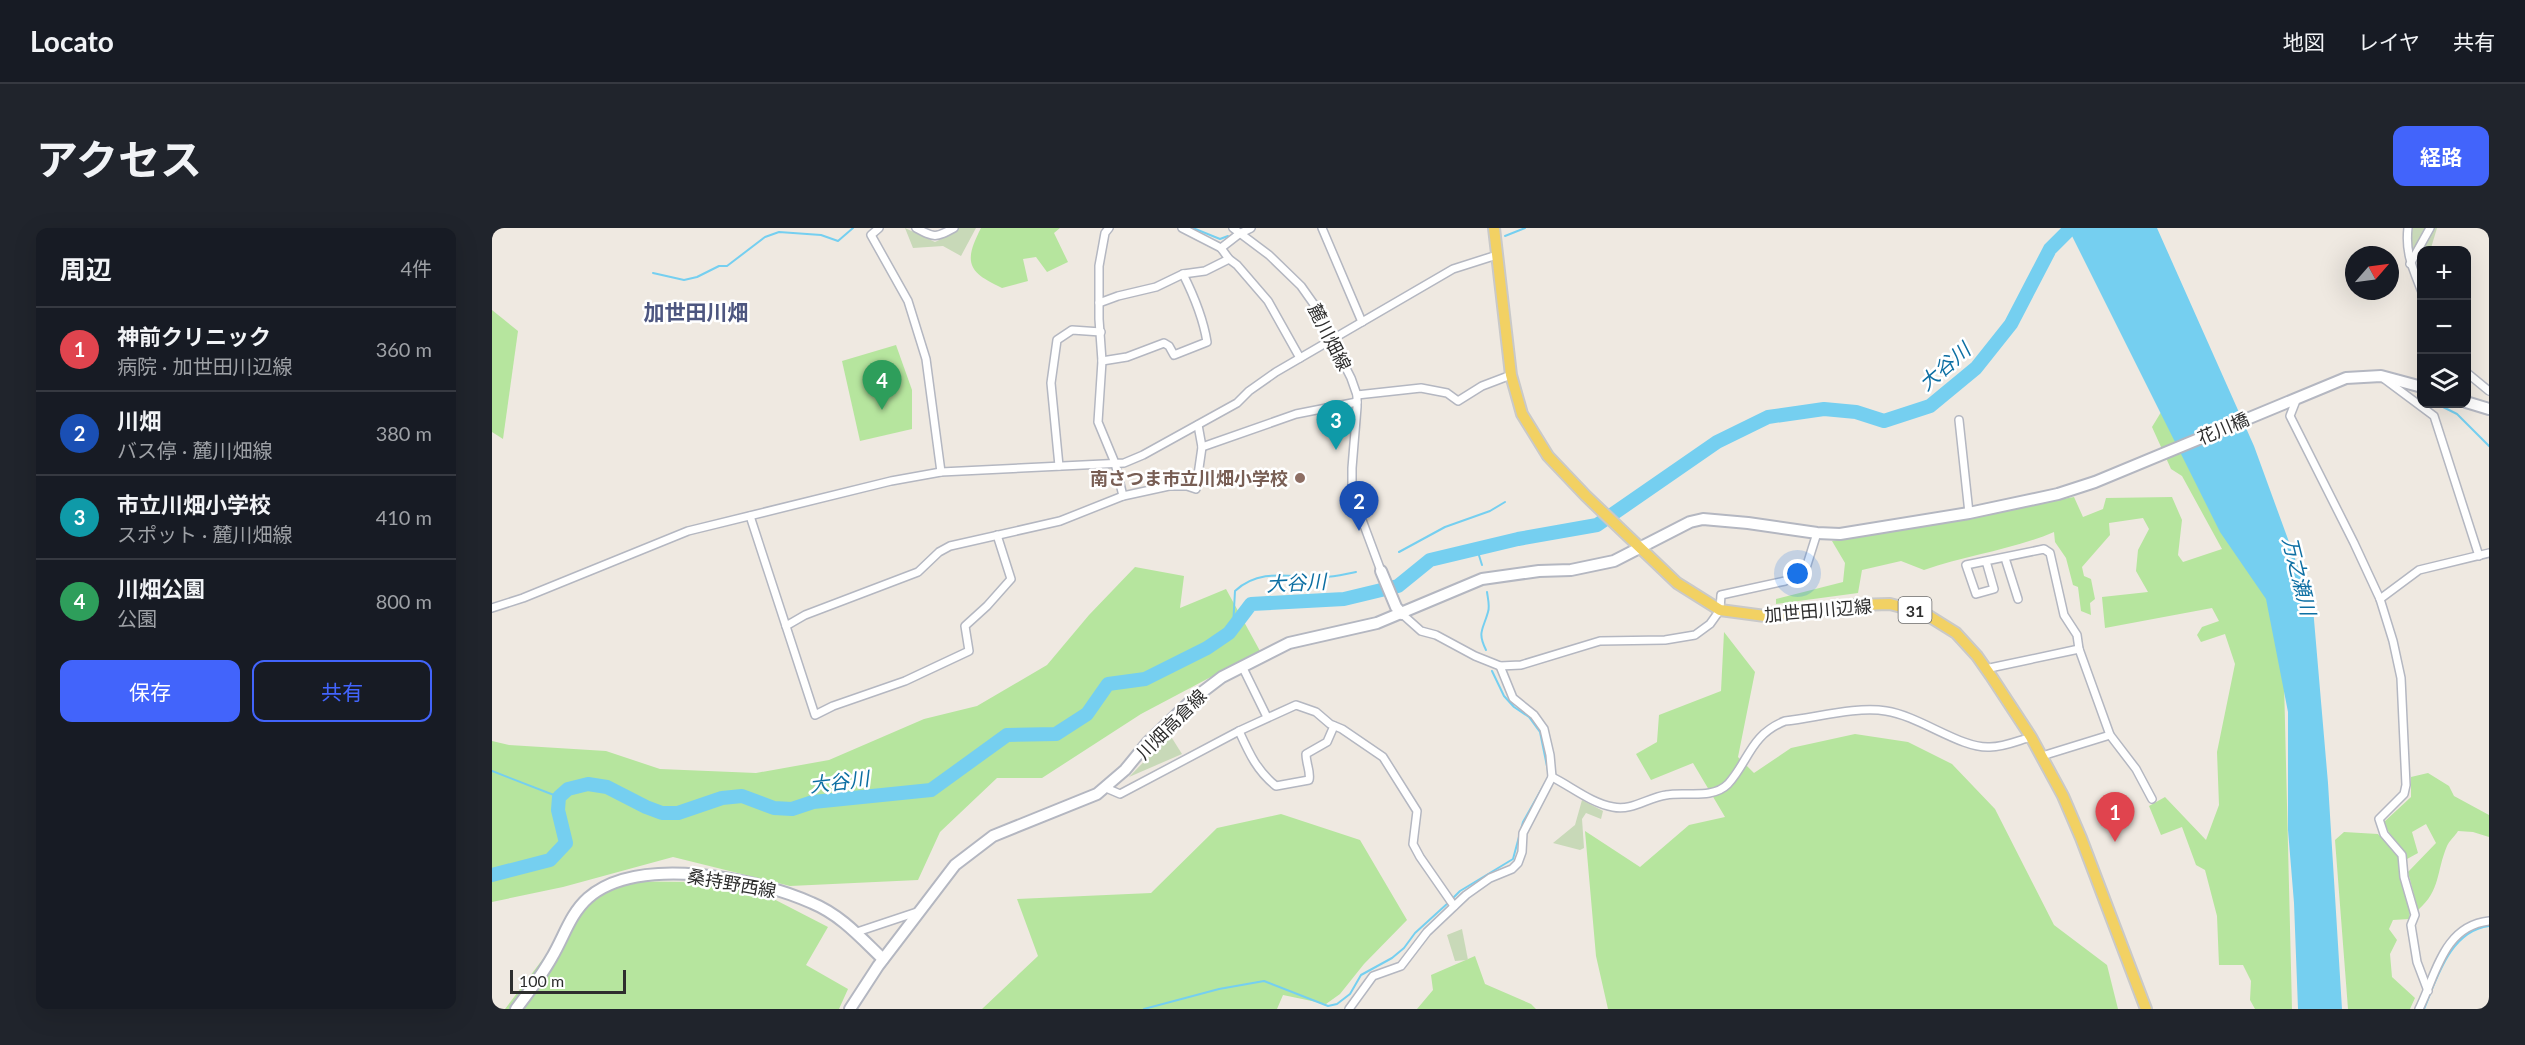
<!DOCTYPE html>
<html lang="ja">
<meta charset="utf-8">
<style>
:root{--surface:#171b24;--page:#20242c;--text:#f1f3f6;--muted:#9ea1a6;--line:#363941;--accent:#4264fb}
body{margin:0;font-family:Lato,"Noto Sans JP",sans-serif;background:var(--page);color:var(--text)}
.controls{position:absolute;right:18px;top:18px;display:grid;overflow:hidden;border-radius:12px;box-shadow:0 6px 24px #0002}
.controls button{width:54px;height:54px;display:grid;place-items:center;padding:0;border:0;border-bottom:2px solid var(--line);background:var(--surface);color:var(--text);font:30px sans-serif}
.compass{position:absolute;left:1853px;top:18px;width:54px;height:54px;border-radius:50%;background:var(--surface);box-shadow:0 6px 24px #0002;rotate:62deg}
.scale{position:absolute;left:18px;bottom:15px;width:116px;box-sizing:border-box;padding-left:6px;border:3px solid #2e2e2e;border-top:0;font-size:16px;line-height:21px;white-space:nowrap;color:#2e2e2e;-webkit-text-stroke:4px #fff;paint-order:stroke}
.you{position:absolute;left:1306px;top:346px;width:21px;height:21px;margin:-15px;border:4px solid #fff;border-radius:50%;background:#1a73e8;box-shadow:0 0 0 9px #1a73e833}
.badge{display:grid;place-items:center;width:39px;height:39px;border-radius:50%;background:var(--accent);color:#fff;font-size:20px;font-weight:700}
.pin{position:absolute;translate:-50% -50px;filter:drop-shadow(0 2px 3px #0008)}
.pin::after{content:'';position:absolute;top:32px;width:21px;height:18px;background:inherit;clip-path:polygon(0 0,100% 0,50% 100%)}
.list{margin:0;padding:0;list-style:none}
h2{display:flex;justify-content:space-between;align-items:center;height:78px;margin:0;padding:0 24px;font-size:26px}
h2 small{font-size:20px;font-weight:400;color:var(--muted)}
.list li{display:grid;grid-template-columns:39px 1fr auto;gap:18px;align-items:center;box-sizing:border-box;height:84px;padding:0 24px;border-top:2px solid var(--line)}
.list b{display:block;font-size:22px;white-space:nowrap}
.list p{margin:0;font-size:20px;white-space:nowrap;color:var(--muted)}
.list em{font-size:20px;font-style:normal;color:var(--muted)}
.actions{display:flex;gap:12px;padding:18px 24px}
.actions a{flex:1;padding:14px 0;border:2px solid var(--accent);border-radius:12px;text-align:center;font-size:21px;color:var(--accent)}
.actions .main{background:var(--accent);color:#fff}
.icon{flex:none;width:33px;height:33px;fill:none;stroke:currentColor;stroke-width:2;stroke-linecap:round;stroke-linejoin:round}
.map{position:relative;flex:none;width:1997px;height:781px;overflow:hidden;border-radius:12px}
header{display:flex;align-items:center;gap:36px;box-sizing:border-box;height:84px;padding:0 30px;background:var(--surface);border-bottom:2px solid var(--line)}
header strong{font-size:28px}
nav{display:flex;gap:33px;margin-inline-start:auto;font-size:21px}
.intro{display:flex;align-items:center;justify-content:space-between;box-sizing:border-box;height:144px;padding:0 36px}
h1{margin:0;font-size:42px}
.button{padding:15px 27px;border-radius:12px;background:var(--accent);color:#fff;font-size:21px;font-weight:700}
main{display:flex;gap:36px;padding:0 36px}
aside{flex:1;background:var(--surface);border-radius:12px;box-shadow:0 6px 24px #0002}
.map>svg:first-child{display:block}
.green{fill:#b6e59e}
.cemetery{fill:#c8d9b8}
.water{fill:#75cff0}
.lines{fill:none;stroke-linecap:round;stroke-linejoin:round}
.stream{stroke:#75cff0;stroke-width:2}
.river{stroke:#75cff0;stroke-width:14}
.street-casing{stroke:#b4b7c1;stroke-width:10}
.secondary-casing{stroke:#b4b7c1;stroke-width:14}
.primary-casing{stroke:#c9c9c9;stroke-width:14}
.street{stroke:#fff;stroke-width:7}
.secondary{stroke:#fff;stroke-width:10}
.primary{stroke:#f2d163;stroke-width:10}
.education-dot{fill:#8d6e63;stroke:#fff;stroke-width:2}
.labels{text-anchor:middle;dominant-baseline:central;stroke-width:5;stroke-linejoin:round;paint-order:stroke}
.shield{fill:#fff;stroke:#6d6d6d;stroke-width:1.5}
.shield-label{font-size:16px;font-weight:bold;fill:#2e2e2e}
.street-label{font-size:18px;fill:#2e2e2e;stroke:#fff}
.education-label{font-size:18px;font-weight:bold;fill:#785e54;stroke:#fff;text-anchor:end}
.water-label{font-size:20px;font-style:italic;fill:#0d6fa3;stroke:#fff}
.quarter-label{font-size:21px;font-weight:bold;fill:#4d5680;stroke:#fff}
</style>
<header>
<strong>Locato</strong>
<nav><a>地図</a><a>レイヤ</a><a>共有</a></nav>
</header>
<div class="intro"><h1>アクセス</h1><a class="button">経路</a></div>
<main>
<aside>
<h2>周辺<small>4件</small></h2>
<ul class="list">
<li><span class="badge" style="background:#e0444e">1</span><div><b>神前クリニック</b><p>病院 · 加世田川辺線</p></div><em>360 m</em></li>
<li><span class="badge" style="background:#1a4fb4">2</span><div><b>川畑</b><p>バス停 · 麓川畑線</p></div><em>380 m</em></li>
<li><span class="badge" style="background:#0f9aa8">3</span><div><b>市立川畑小学校</b><p>スポット · 麓川畑線</p></div><em>410 m</em></li>
<li><span class="badge" style="background:#2e9e5b">4</span><div><b>川畑公園</b><p>公園</p></div><em>800 m</em></li>
</ul>
<div class="actions"><a class="main">保存</a><a>共有</a></div>
</aside>
<div class="map">
<svg width="1997" height="781" viewBox="0 0 1997 781">
<rect width="100%" height="100%" fill="#efe9e1"/>
<g class="green">
<path d="M 489,0 L 568,0 L 562,5 L 576,34 L 555,44 L 544,29 L 531,31 L 536,53 L 510,60 C 476,44 471,35 489,0 Z"/>
<path d="M 0,82 L 26,103 L 11,211 L 0,204 Z"/>
<path d="M 404,117 L 420,162 L 420,201 L 368,213 L 350,133 Z"/>
<path d="M 1677,171 L 1790,372 L 1800,781 L 1763,781 L 1758,772 L 1759,753 L 1751,737 L 1727,737 L 1725,688 L 1713,642 L 1704,637 L 1690,599 L 1669,607 L 1657,578 L 1673,569 L 1714,612 L 1727,577 L 1725,524 L 1743,436 L 1733,406 L 1709,414 L 1705,407 L 1710,399 L 1727,393 L 1720,380 L 1613,400 L 1610,369 L 1656,364 L 1644,343 L 1646,322 L 1657,301 L 1651,290 L 1617,295 L 1618,307 L 1590,339 L 1592,348 L 1599,351 L 1603,371 L 1598,375 L 1599,387 L 1589,383 L 1586,359 L 1581,357 L 1574,330 L 1563,314 L 1562,304 C 1520,322 1475,327 1432,342 L 1409,333 L 1370,342 L 1366,365 L 1284,376 L 1284,371 L 1351,354 L 1353,335 L 1340,313 L 1582,269 L 1591,289 L 1611,281 L 1614,270 L 1680,269 L 1690,292 L 1686,327 L 1691,334 L 1730,321 L 1690,248 L 1679,241 L 1660,199 Z"/>
<path d="M 643,339 L 692,348 L 688,380 L 734,361 L 768,423 L 649,486 L 550,550 L 505,550 L 448,604 L 426,652 L 298,658 L 181,629 L 71,659 L 0,674 L 0,513 L 17,517 L 114,523 L 168,541 L 264,545 L 337,532 L 432,491 L 485,478 L 555,437 L 597,387 Z"/>
<path d="M 1232,404 L 1263,444 L 1246,529 L 1262,545 L 1299,520 L 1363,506 L 1416,514 L 1460,536 L 1503,581 L 1562,697 L 1615,737 L 1626,781 L 1116,781 L 1104,728 L 1093,603 L 1148,639 L 1197,597 L 1233,589 L 1201,535 L 1159,552 L 1144,526 L 1165,514 L 1167,487 L 1229,463 Z"/>
<path d="M 1936,545 L 1957,558 L 1962,568 L 1997,587 L 1997,609 L 1981,604 L 1966,603 C 1963,608 1957,613 1955,618 C 1944,644 1949,662 1926,682 L 1916,644 L 1944,615 L 1934,596 L 1920,604 L 1926,625 L 1915,631 C 1911,616 1896,609 1892,594 L 1919,569 L 1919,549 Z"/>
<path d="M 789,586 L 868,612 L 915,692 L 872,736 L 848,766 L 834,776 L 791,767 L 785,781 L 490,781 L 546,728 L 525,671 L 659,665 L 725,600 Z"/>
<path d="M 1852,604 L 1886,606 L 1906,628 L 1918,685 L 1917,691 L 1901,692 L 1897,701 L 1905,712 L 1898,726 L 1900,749 L 1923,770 L 1918,781 L 1856,781 L 1843,612 Z"/>
<path d="M 110,653 L 201,654 L 268,664 L 336,699 L 314,737 L 356,761 L 347,781 L 13,781 Z"/>
<path d="M 983,728 L 993,756 L 1039,776 L 1044,781 L 925,781 L 941,762 L 939,747 Z"/>
</g>
<g class="cemetery">
<path d="M 413,0 L 443,14 L 460,6 L 462,0 L 484,0 L 469,28 L 451,18 L 421,20 Z"/>
<path d="M 1921,0 L 1945,0 L 1939,20 L 1918,27 L 1917,19 Z"/>
<path d="M 678,507 L 690,526 L 637,549 Z"/>
<path d="M 1090,572 L 1111,583 L 1109,591 L 1094,585 L 1090,591 L 1092,620 L 1088,622 L 1061,615 L 1083,597 Z"/>
<path d="M 970,701 L 976,732 L 963,733 L 955,707 Z"/>
</g>
<path class="water" d="M 1576,0 L 1665,0 L 1762,218 L 1821,380 L 1836,555 L 1850,781 L 1806,781 L 1802,675 L 1796,602 L 1796,484 L 1774,371 L 1728,304 Z"/>
<g class="lines">
<g class="stream">
<path d="M 701,0 L 728,11 L 736,8"/>
<path d="M 1013,8 L 1033,0"/>
<path d="M 161,45 L 192,52 L 205,49 L 227,38 L 235,38 L 273,9 L 287,4 L 329,7 L 346,13 L 361,0"/>
<path d="M 1945,176 L 1965,186 L 1997,218"/>
<path d="M 985,321 L 990,337"/>
<path d="M 907,324 L 953,299 L 998,283 L 1013,274"/>
<path d="M 741,399 L 743,363 C 769,339 799,350 832,349 C 842,349 853,346 864,344"/>
<path d="M 994,422 C 985,404 991,402 996,384 C 998,379 996,371 995,364"/>
<path d="M 1000,443 L 1012,468 L 1022,479 L 1037,489 L 1048,504 L 1057,548"/>
<path d="M 0,543 L 67,569"/>
<path d="M 960,671 L 968,663 L 1021,631 L 1031,594 L 1053,555"/>
<path d="M 652,781 L 727,761 L 772,753 L 836,778 L 845,776 L 858,766 L 869,747 L 900,730 L 912,720 L 923,705 L 956,675"/>
<path d="M 1932,781 C 1945,750 1958,703 1997,698"/>
</g>
<path class="river" d="M 0,647 L 58,632 L 74,615 L 66,582 L 67,569 L 76,561 L 96,556 L 115,559 L 154,579 L 170,585 L 186,585 L 230,570 L 250,568 L 282,580 L 300,581 L 321,574 L 439,562 L 515,507 L 564,506 L 595,486 L 616,456 L 653,451 L 715,420 L 737,405 L 759,376 L 852,371 L 906,358 L 938,332 L 1026,311 L 1105,297 L 1225,214 L 1276,189 L 1332,181 L 1364,184 L 1392,193 L 1438,178 L 1484,140 L 1519,96 L 1558,21 L 1579,0"/>
<defs>
<g id="street">
<path d="M 387,0 L 379,7 L 416,73 L 434,131 L 449,244"/>
<path d="M 424,0 C 443,10 443,10 462,0"/>
<path d="M 617,0 L 613,5 L 607,38 L 607,91 L 610,133 L 606,194 L 623,235 L 631,268"/>
<path d="M 690,0 L 729,20 L 737,31 L 745,37 L 776,73 L 808,130"/>
<path d="M 741,0 L 777,27 L 809,58 L 821,75 L 859,150 L 865,167 L 865,179 L 860,240 L 860,265 L 889,343"/>
<path d="M 830,0 L 870,94"/>
<path d="M 1916,0 C 1913,25 1921,41 1930,64"/>
<path d="M 729,20 L 747,6 L 759,0"/>
<path d="M 1918,36 L 1938,0"/>
<path d="M 607,75 L 626,68 L 664,59 L 691,46 L 713,43 L 737,31"/>
<path d="M 610,133 L 635,129 L 672,115 L 677,118 L 682,127 L 715,114 C 711,89 702,68 691,46"/>
<path d="M 1974,144 L 1997,163"/>
<path d="M 1891,150 L 1942,188 L 1987,328"/>
<path d="M 865,167 L 929,160 L 955,165 L 966,173 L 990,158 L 1019,147"/>
<path d="M 1805,170 L 1798,188 L 1862,315 L 1888,371 L 1901,413 L 1909,450 L 1914,557 L 1912,566 L 1887,591 L 1892,606 L 1910,627 L 1912,649 L 1923,687 L 1919,697 L 1925,734 L 1936,763"/>
<path d="M 1467,192 L 1477,285"/>
<path d="M 710,219 L 804,186 L 865,174"/>
<path d="M 567,238 L 559,155 L 565,112 L 580,102 L 609,104"/>
<path d="M 258,288 L 323,487 L 341,478 L 413,453 L 477,423 L 473,398 L 495,378 L 519,351 L 505,307"/>
<path d="M 1513,330 L 1526,371"/>
<path d="M 1494,333 L 1502,361 L 1484,366 L 1474,337 L 1552,321 L 1558,325 L 1572,387 L 1585,407 L 1587,421 L 1618,507 L 1644,541 L 1660,571"/>
<path d="M 1888,371 L 1927,342 L 1997,325"/>
<path d="M 0,380 L 31,370 L 196,303 L 399,253 L 449,244 L 632,235 L 651,227 L 745,175 L 757,163 L 784,144 L 961,41 L 1005,27"/>
<path d="M 910,386 L 929,403 L 944,407 L 983,428 L 1008,438 L 1029,437 L 1108,413 L 1173,412 L 1203,407 L 1218,396 L 1228,382 L 1229,367 L 1293,353 L 1314,340 L 1325,305"/>
<path d="M 294,398 L 313,387 L 426,344 L 447,324 L 458,318 L 568,293 L 631,268 L 677,258 L 695,258 L 704,261 L 710,219 L 706,197"/>
<path d="M 750,438 L 775,489"/>
<path d="M 1493,441 L 1587,421"/>
<path d="M 747,503 C 757,525 765,543 784,558 L 817,552 C 819,544 814,536 814,526 L 835,514 L 842,498"/>
<path d="M 1550,528 L 1618,507"/>
<path d="M 1060,549 C 1080,559 1099,575 1121,579 C 1140,583 1155,570 1174,567 C 1193,563 1220,572 1236,556 C 1257,533 1258,507 1293,493 C 1323,490 1364,478 1394,483 C 1428,488 1469,521 1498,519 C 1512,519 1525,513 1539,509"/>
<path d="M 614,560 L 628,566 L 747,503 L 804,477 L 824,484 L 838,496 L 850,501 L 891,529 L 925,583 L 921,616 L 928,629 L 962,678"/>
<path d="M 365,704 L 425,684"/>
<path d="M 857,781 L 881,748 L 909,738 L 935,704 L 974,667 L 998,650 L 1020,641 L 1026,635 L 1030,624 L 1031,605 L 1060,549 L 1058,527 L 1052,501 L 1042,487 L 1021,470 L 1008,438"/>
<path d="M 1927,781 C 1944,747 1951,698 1997,693"/>
</g>
<g id="secondary">
<path d="M 1974,174 L 1997,181"/>
<path d="M 889,343 L 904,379 L 910,386"/>
<path d="M 24,781 C 37,764 50,747 60,729 C 72,709 78,686 96,670 C 146,626 265,650 320,675 C 349,687 369,710 391,731"/>
<path d="M 358,781 L 386,738 L 463,637 L 501,608 L 605,566 L 633,542 L 656,514 L 701,471 L 730,449 L 797,415 L 885,395 L 990,351 L 1047,343 L 1079,342 L 1122,333 L 1198,294 L 1211,291 L 1256,295 L 1325,305 L 1348,306 L 1477,285 L 1566,266 L 1603,254 L 1854,150 L 1889,148 L 1930,159"/>
</g>
<path id="primary" d="M 1002,0 L 1019,147 L 1030,186 L 1056,228 L 1094,268 L 1185,355 L 1228,382 L 1273,388 L 1364,377 L 1398,376 L 1432,385 L 1464,405 L 1485,428 L 1499,448 L 1539,509 L 1571,568 L 1589,610 L 1654,781"/>
</defs>
<use href="#street" class="street-casing"/>
<use href="#secondary" class="secondary-casing"/>
<use href="#primary" class="primary-casing"/>
<use href="#street" class="street"/>
<use href="#secondary" class="secondary"/>
<use href="#primary" class="primary"/>
</g>
<circle class="education-dot" cx="808" cy="250" r="6"/>
<g class="labels">
<rect class="shield" x="1406.5" y="369" width="33" height="26" rx="4.5"/>
<g class="shield-label">
<text x="1423" y="382">31</text>
</g>
<g class="street-label">
<text transform="translate(838 109) rotate(63)">麓川畑線</text>
<text transform="translate(1731 200) rotate(-23)">花川橋</text>
<text transform="translate(1326 382) rotate(-5)">加世田川辺線</text>
<text transform="translate(679 496) rotate(-45)">川畑高倉線</text>
<text transform="translate(240 655) rotate(10)">桑持野西線</text>
</g>
<g class="education-label">
<text x="796" y="250">南さつま市立川畑小学校</text>
</g>
<g class="water-label">
<text transform="translate(1452 138) rotate(-41)">大谷川</text>
<text transform="translate(1808 348) rotate(76)">万之瀬川</text>
<text transform="translate(804 354) rotate(-3)">大谷川</text>
<text transform="translate(347 553) rotate(-7)">大谷川</text>
</g>
<g class="quarter-label">
<text x="204" y="83">加世田川畑</text>
</g>
</g>
</svg>
<div class="controls">
<button>+</button>
<button>−</button>
<button><svg class="icon" aria-label="layers" viewBox="0 0 24 24"><path d="M12 4l9 5-9 5-9-5zM3 14l9 5 9-5"/></svg></button>
</div>
<svg class="compass" viewBox="-18 -18 36 36"><path d="M0-13l5 13h-10z" fill="#e53935"/><path d="M0 13l5-13h-10z" fill="#9ea1a6"/></svg>
<div class="scale">100 m</div>
<div class="you"></div>
<div class="pin badge" style="left:1623px;top:614px;background:#e0444e">1</div>
<div class="pin badge" style="left:867px;top:303px;background:#1a4fb4">2</div>
<div class="pin badge" style="left:844px;top:222px;background:#0f9aa8">3</div>
<div class="pin badge" style="left:390px;top:182px;background:#2e9e5b">4</div>
</div>
</main>
